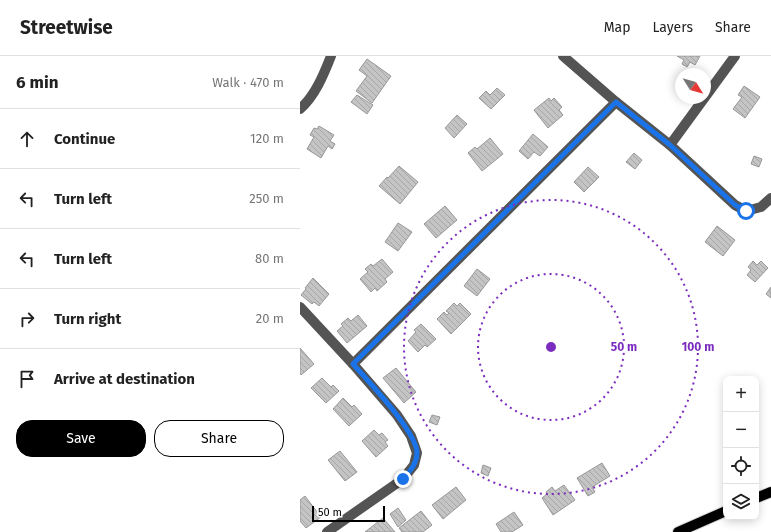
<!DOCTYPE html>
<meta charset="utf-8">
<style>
:root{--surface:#fff;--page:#f6f6f6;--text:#222;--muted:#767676;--line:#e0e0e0;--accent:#000}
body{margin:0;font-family:"Fira Sans",sans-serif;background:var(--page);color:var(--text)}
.controls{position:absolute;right:12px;bottom:12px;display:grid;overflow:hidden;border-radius:8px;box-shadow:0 2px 10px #0003}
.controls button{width:36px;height:36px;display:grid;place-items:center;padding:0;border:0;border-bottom:1px solid var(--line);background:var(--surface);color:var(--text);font:20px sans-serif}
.compass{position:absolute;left:375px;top:12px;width:36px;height:36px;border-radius:50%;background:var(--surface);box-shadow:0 2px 10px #0003;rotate:127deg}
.scale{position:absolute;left:12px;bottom:10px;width:73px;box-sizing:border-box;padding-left:4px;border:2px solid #000;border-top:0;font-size:11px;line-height:14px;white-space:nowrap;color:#000;-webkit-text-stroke:3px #fff;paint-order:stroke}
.stop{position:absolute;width:12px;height:12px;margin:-9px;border:3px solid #1a73e8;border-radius:50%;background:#fff}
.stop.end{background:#1a73e8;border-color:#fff;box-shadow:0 1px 4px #0008}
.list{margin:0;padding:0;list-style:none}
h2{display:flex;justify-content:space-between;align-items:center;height:52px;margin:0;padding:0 16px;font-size:17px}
h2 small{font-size:13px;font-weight:400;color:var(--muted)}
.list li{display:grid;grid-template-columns:26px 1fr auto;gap:12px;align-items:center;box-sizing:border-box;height:60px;padding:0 16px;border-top:1px solid var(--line)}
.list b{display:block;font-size:15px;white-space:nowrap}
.list em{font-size:13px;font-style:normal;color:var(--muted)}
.actions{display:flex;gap:8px;padding:12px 16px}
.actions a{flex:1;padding:9px 0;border:1px solid var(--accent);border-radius:16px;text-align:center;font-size:14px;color:var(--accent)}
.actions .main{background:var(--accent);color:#fff}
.icon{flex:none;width:22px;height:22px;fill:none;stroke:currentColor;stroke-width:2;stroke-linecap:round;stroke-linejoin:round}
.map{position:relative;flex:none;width:471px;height:476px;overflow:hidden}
header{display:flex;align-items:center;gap:24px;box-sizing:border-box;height:56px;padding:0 20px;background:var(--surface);border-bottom:1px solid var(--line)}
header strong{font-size:19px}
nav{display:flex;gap:22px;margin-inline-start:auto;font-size:14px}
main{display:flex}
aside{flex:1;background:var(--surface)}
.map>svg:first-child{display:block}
.building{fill:url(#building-back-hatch);stroke:#989898}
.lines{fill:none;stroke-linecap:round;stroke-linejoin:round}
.major-casing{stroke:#dbdbdb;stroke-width:12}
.minor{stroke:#545454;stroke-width:10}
.major{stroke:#000;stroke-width:10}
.route{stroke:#1a73e8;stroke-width:5}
.ring{fill:none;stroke:#7b2cbf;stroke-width:2;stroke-dasharray:2 4}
.centre{fill:#7b2cbf;stroke:#fff;stroke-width:2}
.ring-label{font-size:12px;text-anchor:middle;font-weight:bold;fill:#7b2cbf;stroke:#fff;stroke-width:4;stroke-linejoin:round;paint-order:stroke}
</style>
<header>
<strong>Streetwise</strong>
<nav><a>Map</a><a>Layers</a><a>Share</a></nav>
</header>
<main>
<aside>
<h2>6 min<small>Walk · 470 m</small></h2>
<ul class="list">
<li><svg class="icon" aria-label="ahead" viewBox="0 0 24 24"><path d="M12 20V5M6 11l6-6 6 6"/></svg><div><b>Continue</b></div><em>120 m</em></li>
<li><svg class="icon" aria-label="left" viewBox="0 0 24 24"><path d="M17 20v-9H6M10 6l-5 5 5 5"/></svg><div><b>Turn left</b></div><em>250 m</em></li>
<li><svg class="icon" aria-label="left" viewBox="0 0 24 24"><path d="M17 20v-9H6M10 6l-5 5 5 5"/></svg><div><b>Turn left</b></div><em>80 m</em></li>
<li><svg class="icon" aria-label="right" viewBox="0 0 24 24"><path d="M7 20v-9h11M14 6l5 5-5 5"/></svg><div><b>Turn right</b></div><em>20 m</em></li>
<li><svg class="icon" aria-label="arrive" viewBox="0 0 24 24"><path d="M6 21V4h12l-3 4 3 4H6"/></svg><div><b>Arrive at destination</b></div></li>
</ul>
<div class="actions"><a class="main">Save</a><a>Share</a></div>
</aside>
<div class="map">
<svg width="471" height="476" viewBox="0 0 471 476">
<defs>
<pattern id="building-back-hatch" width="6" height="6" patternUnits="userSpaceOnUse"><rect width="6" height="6" fill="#c4c4c4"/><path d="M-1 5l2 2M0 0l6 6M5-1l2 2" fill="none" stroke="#a7a7a7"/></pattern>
</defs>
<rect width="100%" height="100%" fill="#fff"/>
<g class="building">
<path d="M 377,0 L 400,0 L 395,9 L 390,6 L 387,11 L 382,8 L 384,4 Z"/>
<path d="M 67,3 L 91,20 L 72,47 L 56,35 L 67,20 L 59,14 Z"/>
<path d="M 444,30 L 460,41 L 445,62 L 433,53 L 442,41 L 438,39 Z"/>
<path d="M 197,32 L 205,39 L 191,53 L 179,42 L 186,35 L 190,39 Z"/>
<path d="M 57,39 L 73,49 L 67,58 L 51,46 Z"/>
<path d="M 249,42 L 251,45 L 254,42 L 262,51 L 259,54 L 263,59 L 248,72 L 234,54 Z"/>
<path d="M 157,59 L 167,68 L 154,82 L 145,72 Z"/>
<path d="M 19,70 L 34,79 L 30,85 L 35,88 L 32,93 L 28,90 L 21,102 L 7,93 L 14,81 L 10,79 L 14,72 L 17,73 Z"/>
<path d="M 233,78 L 248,91 L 240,100 L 234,96 L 228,103 L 219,95 Z"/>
<path d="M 190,82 L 203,98 L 182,115 L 168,97 L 175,91 L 177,93 Z"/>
<path d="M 334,97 L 342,104 L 335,113 L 326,106 Z"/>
<path d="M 454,100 L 462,103 L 459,111 L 451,108 Z"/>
<path d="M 99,110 L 118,126 L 100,148 L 79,130 L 87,121 L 88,122 Z"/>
<path d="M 288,111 L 299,121 L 284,136 L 274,126 Z"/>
<path d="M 145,150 L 157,164 L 136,182 L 124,168 Z"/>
<path d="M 98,167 L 112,176 L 98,195 L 85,186 Z"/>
<path d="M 417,170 L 435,184 L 423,200 L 405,186 Z"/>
<path d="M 82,203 L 93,216 L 85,223 L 87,226 L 77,235 L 75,232 L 71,236 L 60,223 L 68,216 L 65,213 L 71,208 L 73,210 Z"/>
<path d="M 453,205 L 457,209 L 461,205 L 468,212 L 455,226 L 447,219 L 451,214 L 448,211 Z"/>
<path d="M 177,213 L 190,223 L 177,240 L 164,230 Z"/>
<path d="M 13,222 L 29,238 L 19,250 L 14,246 L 12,248 L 1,239 L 6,233 L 5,232 Z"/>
<path d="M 471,231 L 471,242 L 466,238 Z"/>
<path d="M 154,247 L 157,250 L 160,247 L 171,258 L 151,278 L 137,263 L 144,256 L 147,259 L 149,257 L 146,255 Z"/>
<path d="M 58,259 L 67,270 L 47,287 L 37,275 L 43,270 L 41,268 L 48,262 L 51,265 Z"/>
<path d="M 121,268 L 136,283 L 127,291 L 125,289 L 118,296 L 108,285 L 116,276 L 114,274 Z"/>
<path d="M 0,292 L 14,308 L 1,319 L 0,317 Z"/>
<path d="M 96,312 L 116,336 L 104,347 L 83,322 Z"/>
<path d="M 22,322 L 31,331 L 33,329 L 39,335 L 26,347 L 11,332 Z"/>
<path d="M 43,342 L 52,351 L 54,349 L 62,358 L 49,370 L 33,353 Z"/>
<path d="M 132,359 L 140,361 L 137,369 L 129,366 Z"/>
<path d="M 74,374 L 79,379 L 82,377 L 88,384 L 85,386 L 88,390 L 76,401 L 62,385 Z"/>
<path d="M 40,395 L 57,416 L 45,425 L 28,404 Z"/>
<path d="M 302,407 L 310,420 L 292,431 L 295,436 L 288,440 L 277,422 Z"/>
<path d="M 183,409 L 191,412 L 188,420 L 181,417 Z"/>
<path d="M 264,429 L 275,444 L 253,459 L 242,442 L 247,438 L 246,436 L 252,431 L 255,435 Z"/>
<path d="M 156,431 L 166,444 L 143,463 L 132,449 Z"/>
<path d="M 5,440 L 21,461 L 6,472 L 0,465 L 0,444 Z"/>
<path d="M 98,452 L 106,464 L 98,471 L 90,458 Z"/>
<path d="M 121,455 L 132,469 L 123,476 L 102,476 L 99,472 Z"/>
<path d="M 214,456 L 223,469 L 212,476 L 201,476 L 196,468 Z"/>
<path d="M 83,462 L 95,476 L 65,476 Z"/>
</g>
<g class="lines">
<defs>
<g id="major">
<path d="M 456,442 L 471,436"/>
<path d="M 378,476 L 426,455"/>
</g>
</defs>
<use href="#major" class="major-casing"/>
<g class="minor">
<path d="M 263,0 L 316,46 L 370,89 L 435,149 L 446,155 L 461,151 L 471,142"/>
<path d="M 0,53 C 15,40 24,18 31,0"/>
<path d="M 370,89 L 435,0"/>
<path d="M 0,251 L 53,308 L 97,359 L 111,380 L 117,397 L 114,409 L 103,423 L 27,476"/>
<path d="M 53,308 L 316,46"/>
</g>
<use href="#major" class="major"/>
</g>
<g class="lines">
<path class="route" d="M 103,423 C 109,416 117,408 117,397 C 117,376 68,325 53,308 L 316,46 L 370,89 L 435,149 L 446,155"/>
</g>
<g class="ring">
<circle cx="251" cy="291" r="73"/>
<circle cx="251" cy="291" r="147"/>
</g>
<circle cx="251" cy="291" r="6" class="centre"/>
<g class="ring-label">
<text x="324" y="295">50 m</text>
<text x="398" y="295">100 m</text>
</g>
</svg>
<div class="controls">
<button>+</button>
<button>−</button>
<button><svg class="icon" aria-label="locate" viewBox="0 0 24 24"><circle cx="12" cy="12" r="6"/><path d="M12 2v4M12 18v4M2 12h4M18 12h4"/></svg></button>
<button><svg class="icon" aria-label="layers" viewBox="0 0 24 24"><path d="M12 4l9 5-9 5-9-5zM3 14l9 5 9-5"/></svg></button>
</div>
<svg class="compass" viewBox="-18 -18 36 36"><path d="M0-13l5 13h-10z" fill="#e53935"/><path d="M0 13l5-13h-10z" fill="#767676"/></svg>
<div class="scale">50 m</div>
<div class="stop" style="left:446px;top:155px"></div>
<div class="stop end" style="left:103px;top:423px"></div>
</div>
</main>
